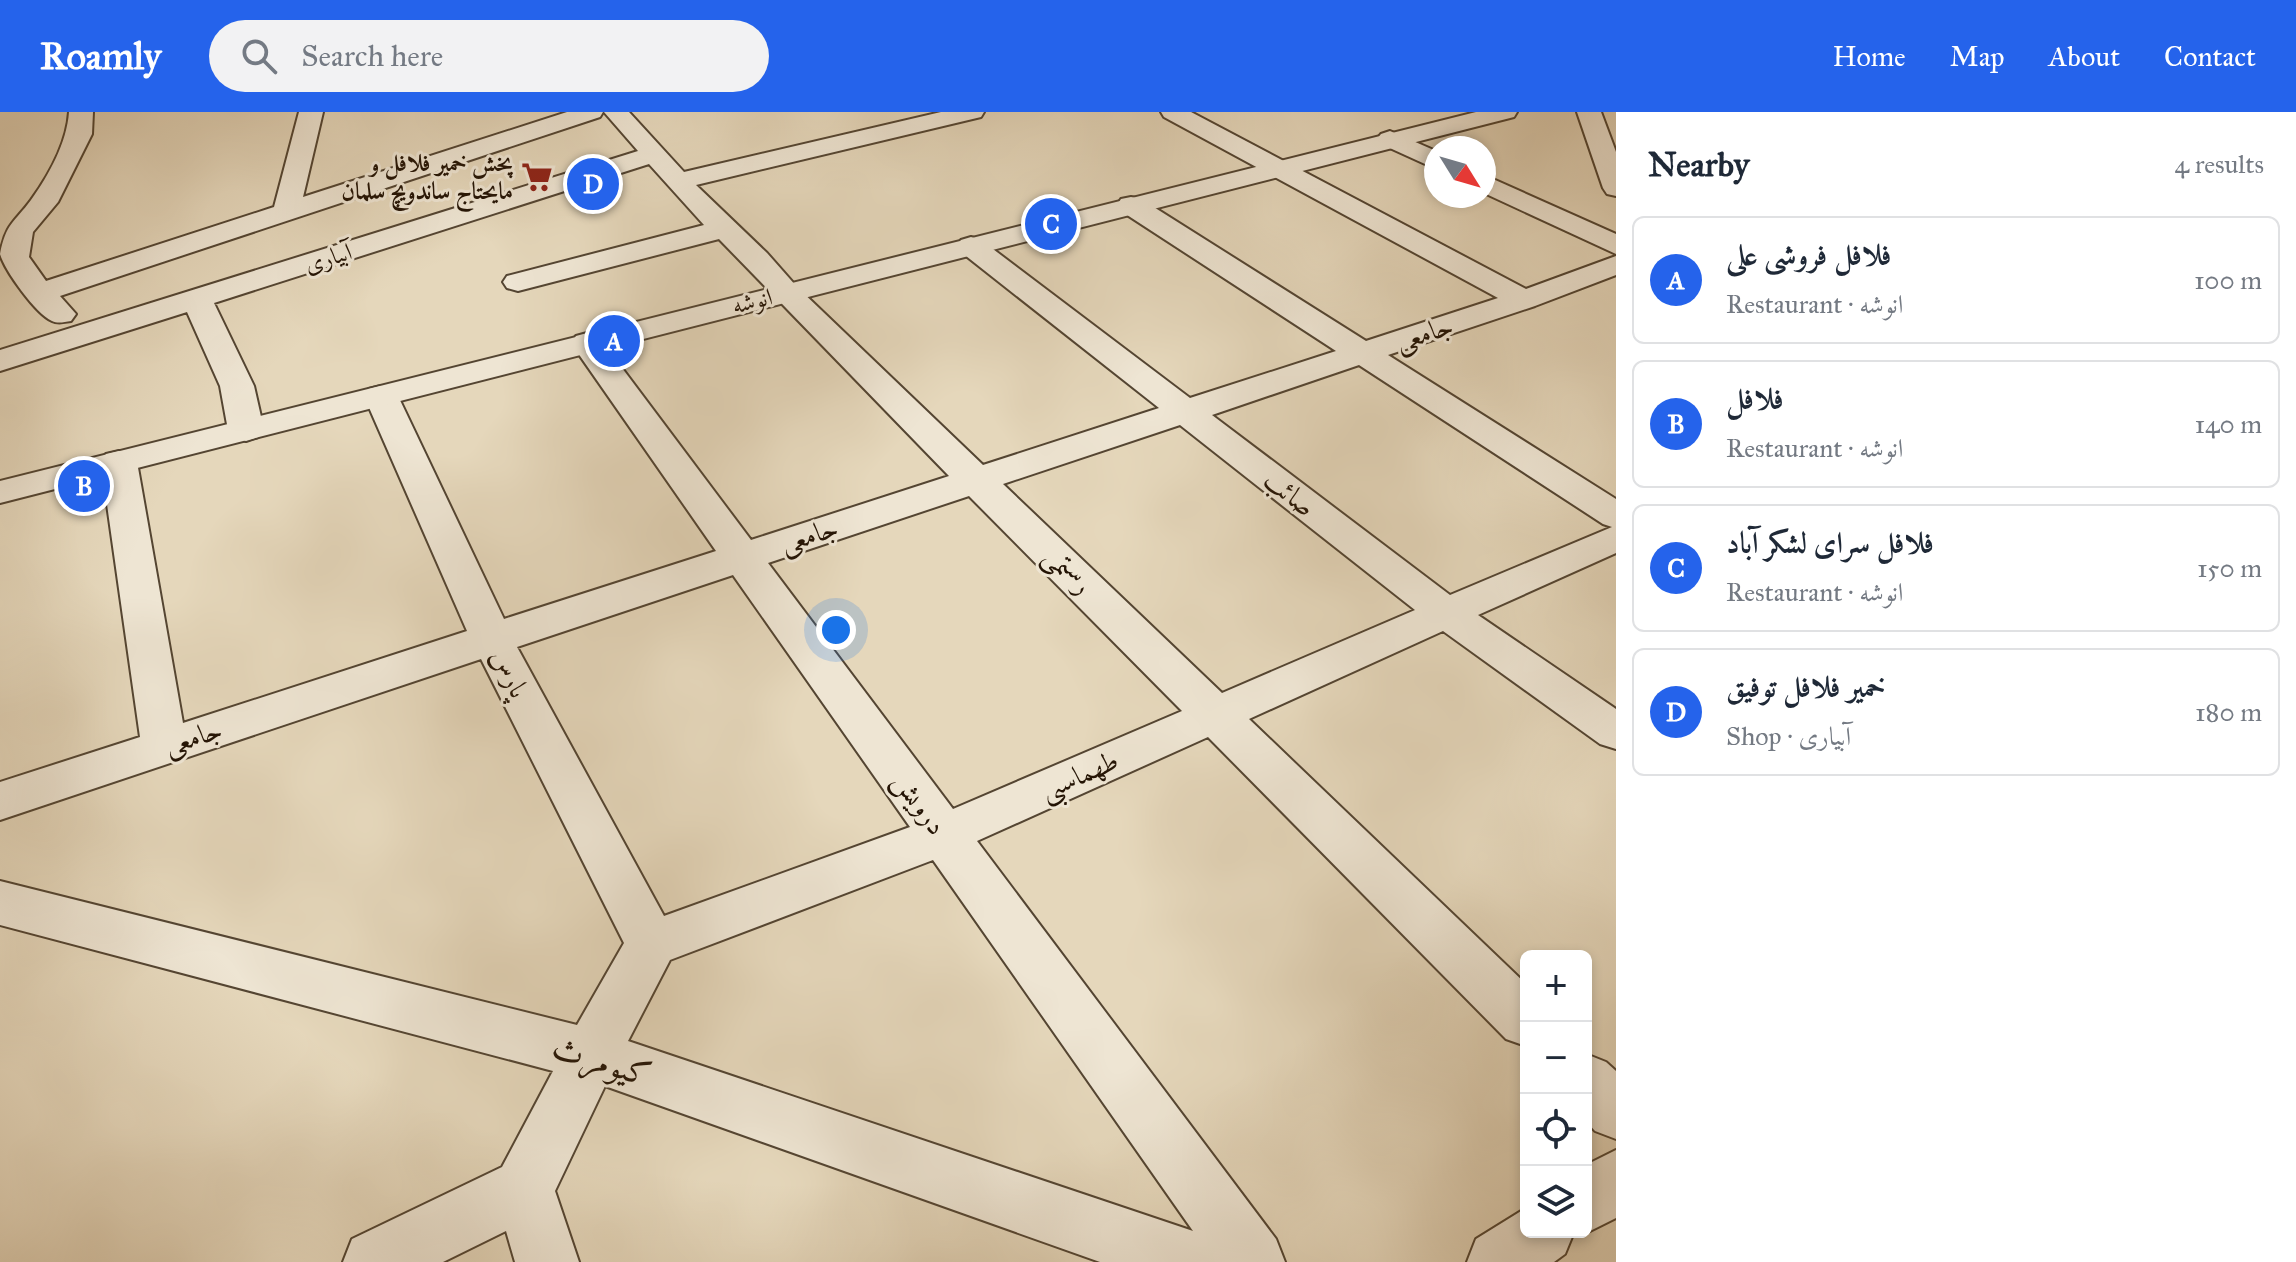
<!DOCTYPE html>
<meta charset="utf-8">
<style>
:root{--surface:#fff;--page:#f2f2f3;--text:#1f2937;--muted:#747a83;--line:#e0e1e3;--accent:#2563eb}
body{margin:0;font-family:"IM FELL Great Primer",Amiri,serif;background:var(--page);color:var(--text)}
.controls{position:absolute;right:24px;bottom:24px;display:grid;overflow:hidden;border-radius:12px;box-shadow:0 4px 12px #0003}
.controls button{width:72px;height:72px;display:grid;place-items:center;padding:0;border:0;border-bottom:2px solid var(--line);background:var(--surface);color:var(--text);font:40px sans-serif}
.compass{position:absolute;left:1424px;top:24px;width:72px;height:72px;border-radius:50%;background:var(--surface);box-shadow:0 4px 12px #0003;rotate:127deg}
.you{position:absolute;left:836px;top:518px;width:28px;height:28px;margin:-20px;border:6px solid #fff;border-radius:50%;background:#1a73e8;box-shadow:0 0 0 12px #1a73e833}
.badge{display:grid;place-items:center;width:52px;height:52px;border-radius:50%;background:var(--accent);color:#fff;font-size:26px;font-weight:700}
.pin{position:absolute;translate:-50% -50%;border:4px solid #fff;box-shadow:0 2px 8px #0006}
.list{margin:0;padding:0;list-style:none}
h2{display:flex;justify-content:space-between;align-items:center;height:104px;margin:0;padding:0 32px;font-size:34px}
h2 small{font-size:26px;font-weight:400;color:var(--muted)}
.list li{display:grid;grid-template-columns:52px 1fr auto;gap:24px;align-items:center;box-sizing:border-box;height:128px;margin:0 16px 16px;padding:0 16px;border:2px solid var(--line);border-radius:12px}
.list b{display:block;font-size:30px;white-space:nowrap}
.list p{margin:0;font-size:26px;white-space:nowrap;color:var(--muted)}
.list em{font-size:26px;font-style:normal;color:var(--muted)}
.icon{flex:none;width:44px;height:44px;fill:none;stroke:currentColor;stroke-width:2;stroke-linecap:round;stroke-linejoin:round}
.map{position:relative;flex:none;width:1616px;height:1150px;overflow:hidden}
header{display:flex;align-items:center;gap:48px;box-sizing:border-box;height:112px;padding:0 40px;background:var(--accent);color:#fff}
header strong{font-size:38px}
nav{display:flex;gap:44px;margin-inline-start:auto;font-size:28px}
.search{width:560px;height:72px;background:var(--page);display:flex;align-items:center;gap:20px;box-sizing:border-box;padding:0 28px;border-radius:44px;color:var(--muted);font-size:30px}
main{display:flex}
aside{flex:1;background:var(--surface)}
.map>svg:first-child{display:block}
.lines{fill:none;stroke-linecap:round;stroke-linejoin:round}
.minor-casing{stroke:#544532;stroke-width:4}
.tertiary-casing{stroke:#544532;stroke-width:4}
.minor{fill:#eee5d3;fill-rule:evenodd}
.tertiary{fill:#eee5d3;fill-rule:evenodd}
.labels{text-anchor:middle;dominant-baseline:central;stroke-width:6;stroke-linejoin:round;paint-order:stroke}
.far-poi-label{font-size:24px;font-weight:bold;fill:#241405;stroke:#eee5d3;text-anchor:end}
.far-street-label{font-size:24px;fill:#241405;stroke:#eee5d3}
.street-label{font-size:28px;fill:#241405;stroke:#eee5d3}
.near-street-label{font-size:34px;fill:#241405;stroke:#eee5d3}
</style>
<header>
<strong>Roamly</strong>
<div class="search"><svg class="icon" aria-label="search" viewBox="0 0 24 24"><circle cx="10" cy="10" r="6"/><path d="M15 15l6 6"/></svg>Search here</div>
<nav><a>Home</a><a>Map</a><a>About</a><a>Contact</a></nav>
</header>
<main>
<div class="map">
<svg width="1616" height="1150" viewBox="0 0 1616 1150">
<rect width="100%" height="100%" fill="#e5d7bb"/>
<filter id="stains"><feTurbulence type="fractalNoise" baseFrequency=".0025" numOctaves="4"/><feColorMatrix values="0 0 0 0 .2 0 0 0 0 .09 0 0 0 0 .02 0 0 0 .5 -.17"/></filter>
<radialGradient id="worn" r=".72"><stop offset=".6" stop-color="#630" stop-opacity="0"/><stop offset="1" stop-color="#630" stop-opacity=".3"/></radialGradient>
<g class="lines">
<defs>
<g id="minor">
<path d="M 69,0 L 93,0 L 92,22 L 58,90 L 33,120 L 29,145 L 46,169 L 274,95 L 299,0 L 323,0 L 303,85 L 567,0 L 603,0 L 600,5 L 60,184 L 76,202 L 71,209 C 64,210 58,212 52,209 C 36,202 5,159 0,142 C 6,111 14,111 31,88 C 49,63 67,30 69,0 Z"/>
<path d="M 604,0 L 629,0 L 684,60 L 941,0 L 984,0 L 981,5 L 696,73 L 767,141 L 797,175 L 983,353 L 1159,296 L 961,140 L 957,134 L 961,128 L 971,125 L 981,128 L 1190,286 L 1336,239 L 1121,99 L 1117,93 L 1121,87 L 1131,85 L 1141,87 L 1366,229 L 1498,186 L 1164,5 L 1161,0 L 1191,0 L 1526,177 L 1616,144 L 1616,163 L 1535,194 L 1388,243 L 1616,387 L 1616,441 L 1478,503 L 1616,597 L 1616,637 L 1600,632 L 1443,519 L 1249,607 L 1526,872 L 1526,934 L 1506,927 L 1208,625 L 977,729 L 1276,1127 L 1285,1150 L 1100,1150 L 605,974 L 555,1079 L 579,1150 L 515,1150 L 506,1119 L 443,1150 L 343,1150 L 352,1127 L 502,1055 L 553,959 L 0,813 L 0,769 L 577,913 L 624,831 L 481,547 L 0,708 L 0,670 L 140,625 L 101,350 L 106,342 L 119,339 L 132,342 L 137,350 L 183,611 L 467,519 L 364,284 L 369,277 L 381,274 L 393,277 L 398,284 L 504,507 L 716,439 L 571,231 L 576,224 L 587,221 L 598,224 L 751,428 L 949,364 L 719,127 L 518,179 L 507,176 L 503,170 L 507,164 L 704,113 L 649,52 L 214,191 L 254,274 L 264,318 L 258,325 L 246,329 L 234,325 L 228,318 L 220,274 L 187,200 L 0,259 L 0,238 L 638,39 ZM 1359,253 L 1603,412 L 1612,415 L 1450,483 L 1212,303 ZM 1180,313 L 1415,498 L 1222,581 L 1003,372 ZM 969,384 L 1182,599 L 953,697 L 768,451 ZM 733,463 L 910,715 L 664,804 L 517,535 ZM 933,748 L 1193,1119 L 628,929 L 670,848 Z"/>
<path d="M 1577,0 L 1601,0 L 1616,40 L 1616,84 L 1607,82 L 1603,76 Z"/>
<path d="M 1390,19 L 1436,39 L 1436,57 L 1381,32 L 1377,27 L 1381,22 Z"/>
<path d="M 1484,63 L 1616,122 L 1616,142 L 1484,81 Z"/>
<path d="M 1586,942 L 1606,950 L 1616,959 L 1616,1027 L 1595,1019 L 1586,1009 Z"/>
<path d="M 1616,1038 L 1616,1106 L 1586,1121 L 1586,1053 Z"/>
<path d="M 1526,1096 L 1526,1120 L 1574,1120 L 1565,1142 L 1554,1150 L 1467,1150 L 1476,1127 Z"/>
</g>
<path id="tertiary" d="M 1476,0 L 1517,0 L 1514,5 L 0,391 L 0,369 Z"/>
</defs>
<use href="#minor" class="minor-casing"/>
<use href="#tertiary" class="tertiary-casing"/>
<use href="#minor" class="minor"/>
<use href="#tertiary" class="tertiary"/>
</g>
<defs>
<symbol id="supermarket-bare" viewBox="-9 -9 18 18"><path d="M-6-5.5h2.5l.6 2H6L4.5 2H-2.5L-4.4-4H-6ZM-1.5 3.2a1.3 1.3 0 1 0 .1 0ZM3 3.2a1.3 1.3 0 1 0 .1 0Z" fill="#8f2418" stroke="#eee5d3" stroke-width="2.5" paint-order="stroke"/></symbol>
</defs>
<g fill-rule="evenodd">
<use href="#supermarket-bare" x="515" y="43" width="44" height="44"/>
</g>
<g class="labels">
<g class="far-poi-label">
<text x="513" y="51">پخش خمیر فلافل و<tspan x="513" dy="28">مایحتاج ساندویچ سلمان</tspan></text>
</g>
<g class="far-street-label">
<text transform="translate(328 146) rotate(-18)">آبیاری</text>
<text transform="translate(752 189) rotate(-14)">انوشه</text>
</g>
<g class="street-label">
<text transform="translate(1424 221) rotate(-18)">جامعی</text>
<text transform="translate(1290 381) rotate(38)">صائب</text>
<text transform="translate(809 423) rotate(-18)">جامعی</text>
<text transform="translate(1068 458) rotate(44)">رستمی</text>
<text transform="translate(510 561) rotate(63)">پارس</text>
<text transform="translate(193 625) rotate(-18)">جامعی</text>
<text transform="translate(1079 663) rotate(-24)">طهماسبی</text>
<text transform="translate(920 691) rotate(54)">درویش</text>
</g>
<g class="near-street-label">
<text transform="translate(602 949) rotate(17)">کیومرث</text>
</g>
</g>
<rect width="100%" height="100%" filter="url(#stains)"/>
<rect width="100%" height="100%" fill="url(#worn)"/>
</svg>
<div class="controls">
<button>+</button>
<button>−</button>
<button><svg class="icon" aria-label="locate" viewBox="0 0 24 24"><circle cx="12" cy="12" r="6"/><path d="M12 2v4M12 18v4M2 12h4M18 12h4"/></svg></button>
<button><svg class="icon" aria-label="layers" viewBox="0 0 24 24"><path d="M12 4l9 5-9 5-9-5zM3 14l9 5 9-5"/></svg></button>
</div>
<svg class="compass" viewBox="-18 -18 36 36"><path d="M0-13l5 13h-10z" fill="#e53935"/><path d="M0 13l5-13h-10z" fill="#747a83"/></svg>
<div class="you"></div>
<div class="pin badge" style="left:614px;top:229px">A</div>
<div class="pin badge" style="left:84px;top:374px">B</div>
<div class="pin badge" style="left:1051px;top:112px">C</div>
<div class="pin badge" style="left:593px;top:72px">D</div>
</div>
<aside>
<h2>Nearby<small>4 results</small></h2>
<ul class="list">
<li><span class="badge">A</span><div><b>فلافل فروشی علی</b><p>Restaurant · انوشه</p></div><em>100 m</em></li>
<li><span class="badge">B</span><div><b>فلافل</b><p>Restaurant · انوشه</p></div><em>140 m</em></li>
<li><span class="badge">C</span><div><b>فلافل سرای لشکر آباد</b><p>Restaurant · انوشه</p></div><em>150 m</em></li>
<li><span class="badge">D</span><div><b>خمیر فلافل توفیق</b><p>Shop · آبیاری</p></div><em>180 m</em></li>
</ul>
</aside>
</main>
